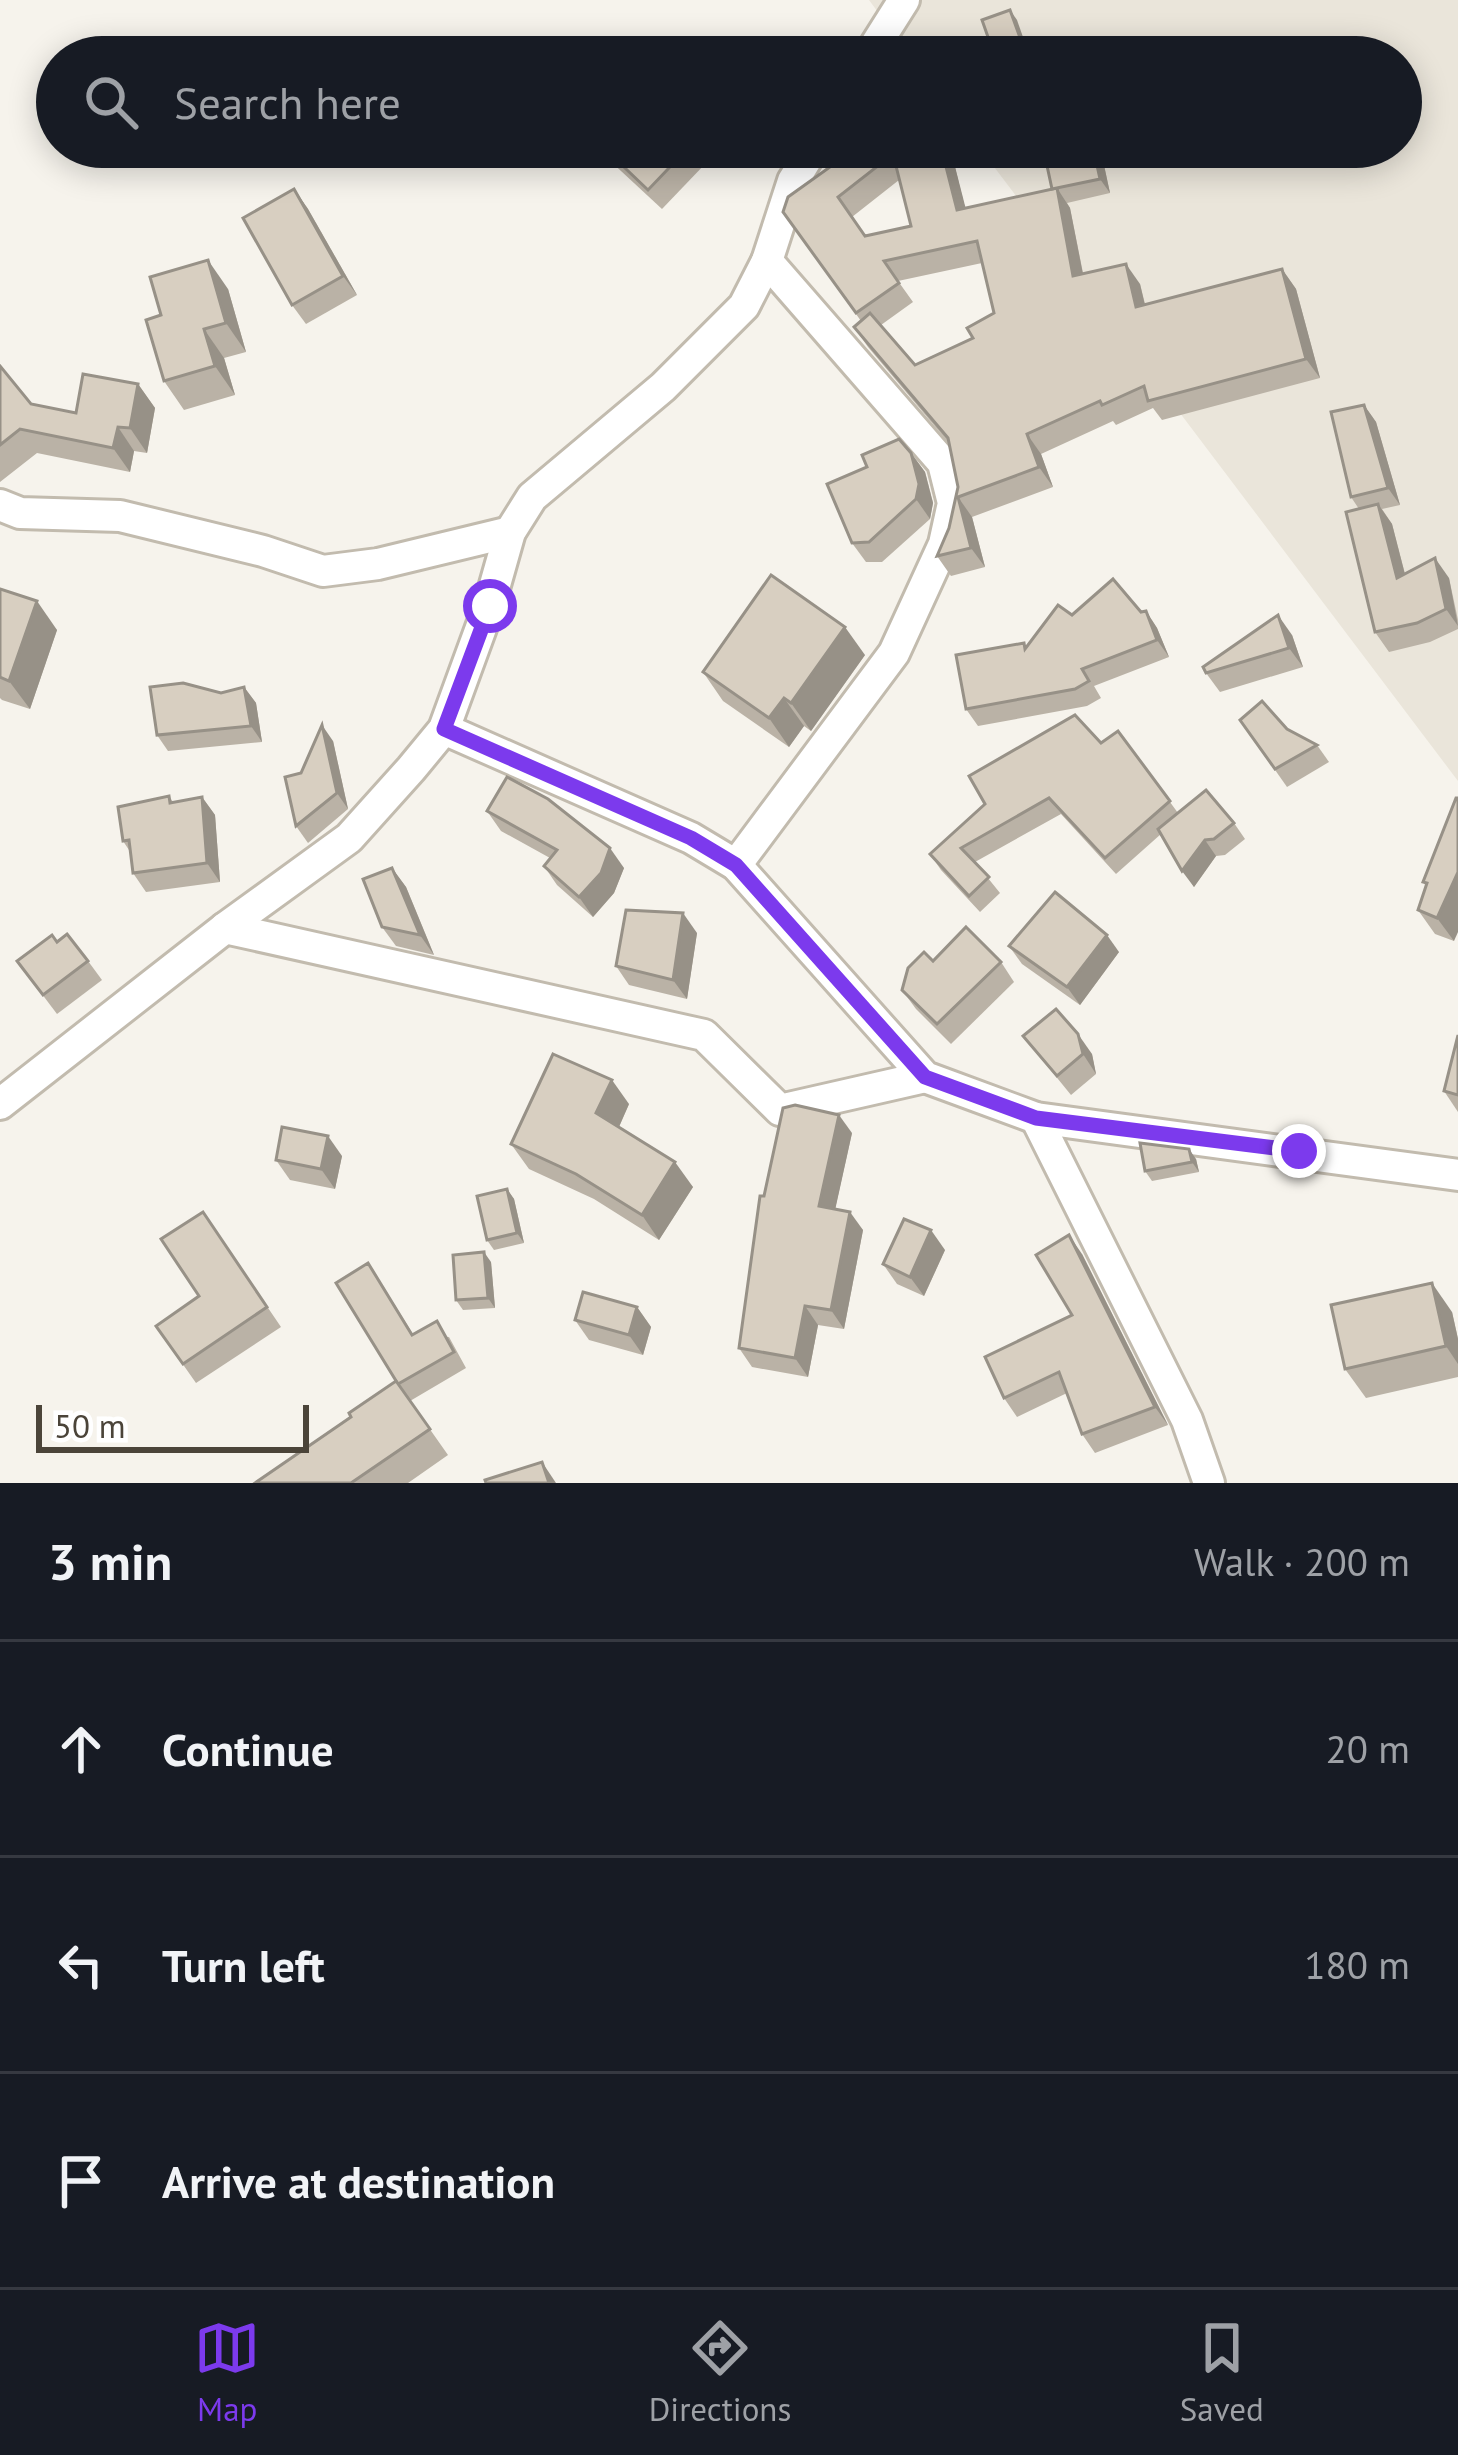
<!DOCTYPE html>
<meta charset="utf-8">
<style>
:root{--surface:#171b24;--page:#20242c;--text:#f1f3f6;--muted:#9ea1a6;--line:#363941;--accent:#7c3aed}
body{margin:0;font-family:"PT Sans",sans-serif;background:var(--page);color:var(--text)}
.scale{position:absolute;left:36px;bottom:30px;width:273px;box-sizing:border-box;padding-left:12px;border:6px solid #4b4439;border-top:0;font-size:33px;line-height:42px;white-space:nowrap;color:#4b4439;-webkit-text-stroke:9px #fff;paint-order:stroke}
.stop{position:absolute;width:36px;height:36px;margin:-27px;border:9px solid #7c3aed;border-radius:50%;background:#fff}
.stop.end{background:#7c3aed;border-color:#fff;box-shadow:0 3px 12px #0008}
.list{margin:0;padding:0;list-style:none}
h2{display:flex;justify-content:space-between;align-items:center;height:156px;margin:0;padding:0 48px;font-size:51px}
h2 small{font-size:39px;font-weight:400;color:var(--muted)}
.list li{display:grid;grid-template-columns:78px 1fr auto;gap:36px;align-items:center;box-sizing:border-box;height:216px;padding:0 48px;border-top:3px solid var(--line)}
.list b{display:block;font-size:45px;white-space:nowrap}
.list em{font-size:39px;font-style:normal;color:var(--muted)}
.icon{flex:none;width:66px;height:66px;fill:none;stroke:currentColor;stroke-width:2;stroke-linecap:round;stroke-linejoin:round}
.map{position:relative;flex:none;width:1458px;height:1483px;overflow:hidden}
.search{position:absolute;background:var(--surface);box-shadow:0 6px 30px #0003;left:36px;right:36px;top:36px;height:132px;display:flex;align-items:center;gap:30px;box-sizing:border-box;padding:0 42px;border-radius:66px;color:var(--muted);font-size:45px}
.sheet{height:804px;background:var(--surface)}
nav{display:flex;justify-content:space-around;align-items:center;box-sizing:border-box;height:168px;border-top:3px solid var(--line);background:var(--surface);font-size:33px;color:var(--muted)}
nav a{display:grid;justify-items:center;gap:6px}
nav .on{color:var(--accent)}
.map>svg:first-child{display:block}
.residential{fill:#eae5da}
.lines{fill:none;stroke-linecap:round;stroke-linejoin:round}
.street-casing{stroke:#c2bbae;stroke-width:36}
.street{stroke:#fff;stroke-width:30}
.wall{fill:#bab2a6;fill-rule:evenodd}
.shaded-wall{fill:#979187}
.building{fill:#d8cfc1;stroke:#979187;stroke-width:3;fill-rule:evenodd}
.route{stroke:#7c3aed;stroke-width:15}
</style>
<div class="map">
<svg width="1458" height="1483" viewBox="0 0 1458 1483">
<rect width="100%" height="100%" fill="#f6f3ec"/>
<path class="residential" d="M 869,0 L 1458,0 L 1458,781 L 979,147 L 1401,147 L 1401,57 L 911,57 Z"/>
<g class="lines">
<defs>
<g id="street">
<path d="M 868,57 L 904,0"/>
<path d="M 0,505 L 20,513 L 120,516 L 263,551 L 323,571 L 378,564 L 510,532"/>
<path d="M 444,729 L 691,838 L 736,865 L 925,1077 L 1036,1118 L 1458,1175"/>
<path d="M 736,865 L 894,653 L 944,544 L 953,503 L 943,463 L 767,261"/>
<path d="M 225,928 L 704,1035 L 780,1110 L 925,1077"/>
<path d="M 0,1104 L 225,928 L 349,838 L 411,769 L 444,729 L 489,606 L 510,532 L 532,497 L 663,387 L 744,306 L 767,261 L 793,181 L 814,147"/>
<path d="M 1036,1118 L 1187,1420 L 1209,1483"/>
</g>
</defs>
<use href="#street" class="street-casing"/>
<use href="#street" class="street"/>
</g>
<g class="wall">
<path d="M 600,147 L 695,147 L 706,163 L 662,209 L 607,158 Z"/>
<path d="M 721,147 L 751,147 L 740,161 Z"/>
<path d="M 840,147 L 955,147 L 951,151 L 965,208 L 1052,189 L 1043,147 L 1121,147 L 1122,153 L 1102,156 L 1110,193 L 1067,203 L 1070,208 L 1083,273 L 1140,284 L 1145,304 L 1282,269 L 1296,289 L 1320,378 L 1162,420 L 1153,408 L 1116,425 L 1113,421 L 1041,454 L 1053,487 L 972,517 L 985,567 L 951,576 L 937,556 L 949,528 L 958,487 L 949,443 L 868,347 L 854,327 L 861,321 L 783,212 L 844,158 ZM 899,180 L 911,226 L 865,236 L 852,217 ZM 982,263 L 994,313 L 973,338 L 915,365 L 881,325 L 913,302 L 898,281 Z"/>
<path d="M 294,189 L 308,209 L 357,295 L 306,324 L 292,305 Z"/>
<path d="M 228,289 L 246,352 L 224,358 L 235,395 L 184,410 L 164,381 L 161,315 Z"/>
<path d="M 0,366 L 31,404 L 76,413 L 138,384 L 155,408 L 147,453 L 134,451 L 130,472 L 37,453 L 0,482 Z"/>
<path d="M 1364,405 L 1376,422 L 1400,505 L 1382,509 L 1392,524 L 1405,574 L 1449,578 L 1458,620 L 1458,629 L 1430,642 L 1389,652 L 1375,632 L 1359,509 L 1351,497 Z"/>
<path d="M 911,453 L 925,472 L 933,503 L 930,519 L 882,562 L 866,562 L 852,543 Z"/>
<path d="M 0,589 L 57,630 L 30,709 L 2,700 L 0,698 Z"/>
<path d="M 1146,611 L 1157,628 L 1169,657 L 1094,686 L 1101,698 L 1087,706 L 978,726 L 966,709 L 1027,647 L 1072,615 Z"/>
<path d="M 1292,635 L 1303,667 L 1220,692 L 1206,673 Z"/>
<path d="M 865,655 L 811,731 L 804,726 L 789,747 L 723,701 L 703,672 Z"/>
<path d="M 244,687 L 256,703 L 262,742 L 168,751 L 157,735 L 221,693 Z"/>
<path d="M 1240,720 L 1287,729 L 1317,745 L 1329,762 L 1287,787 Z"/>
<path d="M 1118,731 L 1178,813 L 1234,823 L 1245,839 L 1225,855 L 1216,856 L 1194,887 L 1161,834 L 1116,874 L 1061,814 L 975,862 L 1000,893 L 980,912 L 941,870 L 930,854 Z"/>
<path d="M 333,741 L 348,809 L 308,843 L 296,826 L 301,773 Z"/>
<path d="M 169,796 L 173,802 L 202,797 L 215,815 L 220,882 L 146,892 L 133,873 L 131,853 L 123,841 Z"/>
<path d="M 1456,798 L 1454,941 L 1435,934 L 1418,910 L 1426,886 L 1423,882 Z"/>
<path d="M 487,811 L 624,868 L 614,893 L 593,917 L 557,885 L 544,866 L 550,858 L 501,831 Z"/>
<path d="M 392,868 L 406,887 L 434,955 L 396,946 L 382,927 Z"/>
<path d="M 697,933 L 687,999 L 629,985 L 616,966 Z"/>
<path d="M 57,942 L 88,961 L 102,980 L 57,1014 L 17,961 Z"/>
<path d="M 1009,946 L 1119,952 L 1080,1005 L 1022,964 Z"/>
<path d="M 933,961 L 1001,962 L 1014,982 L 951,1044 L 916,1009 L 902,990 Z"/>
<path d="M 1458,1035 L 1458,1112 L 1444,1091 Z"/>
<path d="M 1023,1036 L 1092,1054 L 1096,1074 L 1071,1095 Z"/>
<path d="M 629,1104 L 619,1127 L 693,1187 L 659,1240 L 594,1199 L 529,1169 L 511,1144 Z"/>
<path d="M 852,1133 L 835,1209 L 863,1230 L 844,1329 L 818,1325 L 808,1377 L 752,1367 L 739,1348 L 764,1196 Z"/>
<path d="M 342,1156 L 335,1189 L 290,1180 L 276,1160 Z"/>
<path d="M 1196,1159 L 1199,1172 L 1152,1181 L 1145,1171 Z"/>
<path d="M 507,1189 L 514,1199 L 524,1243 L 494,1250 L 487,1240 Z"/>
<path d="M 203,1212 L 281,1327 L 196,1383 L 156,1326 L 199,1296 Z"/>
<path d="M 945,1250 L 924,1296 L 897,1284 L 883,1264 Z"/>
<path d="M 1082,1254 L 1168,1425 L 1095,1453 L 1082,1434 L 1067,1393 L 1017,1417 L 1004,1398 L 1072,1315 Z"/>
<path d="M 491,1262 L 495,1308 L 463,1310 L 456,1300 Z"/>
<path d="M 368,1263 L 413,1334 L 449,1337 L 466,1368 L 410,1401 L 448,1455 L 408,1483 L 255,1483 L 351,1417 L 395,1381 Z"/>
<path d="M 637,1307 L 651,1327 L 643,1355 L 589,1340 L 575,1320 Z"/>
<path d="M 1452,1312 L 1458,1339 L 1458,1377 L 1366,1398 L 1345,1369 Z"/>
</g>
<g class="shaded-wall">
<path d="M 1010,10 L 1017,20 L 1030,57 L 1027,57 Z"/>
<path d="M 737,147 L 751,147 L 740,161 L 733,151 Z"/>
<path d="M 941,147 L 948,147 L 951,151 L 971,229 L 957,210 Z"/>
<path d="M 1093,147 L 1096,147 L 1102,156 L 1110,193 L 1100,179 Z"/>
<path d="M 1057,188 L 1070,208 L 1087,295 L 1073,276 Z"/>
<path d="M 294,189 L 308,209 L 357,295 L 343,276 Z"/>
<path d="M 208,260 L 228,289 L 246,352 L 226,323 Z"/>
<path d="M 1126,264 L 1140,284 L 1150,327 L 1136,307 Z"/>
<path d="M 1282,269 L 1296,289 L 1320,378 L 1306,359 Z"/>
<path d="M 204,329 L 224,358 L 235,395 L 215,366 Z"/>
<path d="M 138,384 L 155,408 L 147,453 L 130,428 Z"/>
<path d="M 1364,405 L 1376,422 L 1400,505 L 1388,488 Z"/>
<path d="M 118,427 L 134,451 L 130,472 L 113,448 Z"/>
<path d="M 1027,434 L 1041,454 L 1053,487 L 1039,467 Z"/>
<path d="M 911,453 L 925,472 L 933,503 L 930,519 L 916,499 Z"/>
<path d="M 958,497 L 972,517 L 985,567 L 971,548 Z"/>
<path d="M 1378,504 L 1392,524 L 1411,598 L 1397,578 Z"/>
<path d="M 1435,558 L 1449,578 L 1458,626 L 1446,609 Z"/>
<path d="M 37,601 L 57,630 L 30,709 L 9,681 Z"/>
<path d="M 1146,611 L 1157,628 L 1169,657 L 1157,640 Z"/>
<path d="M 1278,615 L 1292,635 L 1303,667 L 1289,648 Z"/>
<path d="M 845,627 L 865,655 L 811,731 L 791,703 Z"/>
<path d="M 244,687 L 256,703 L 262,742 L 251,726 Z"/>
<path d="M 784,698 L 804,726 L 789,747 L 769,718 Z"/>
<path d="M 322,725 L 333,741 L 348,809 L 337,793 Z"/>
<path d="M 202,797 L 215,815 L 220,882 L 207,863 Z"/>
<path d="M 1205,840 L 1216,856 L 1194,887 L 1182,871 Z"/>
<path d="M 610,848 L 624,868 L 614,893 L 593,917 L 579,897 Z"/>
<path d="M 392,868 L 406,887 L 434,955 L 420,935 Z"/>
<path d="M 1458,872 L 1458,932 L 1454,941 L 1437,918 Z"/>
<path d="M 683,913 L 697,933 L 687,999 L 673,980 Z"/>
<path d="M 1107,935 L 1119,952 L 1080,1005 L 1067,987 Z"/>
<path d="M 1078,1034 L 1092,1054 L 1096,1074 L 1083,1054 Z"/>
<path d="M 612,1080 L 629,1104 L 614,1138 L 596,1113 Z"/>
<path d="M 839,1115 L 852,1133 L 832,1224 L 819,1206 Z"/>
<path d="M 328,1136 L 342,1156 L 335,1189 L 321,1169 Z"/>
<path d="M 1189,1149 L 1196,1159 L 1199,1172 L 1192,1162 Z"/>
<path d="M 675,1162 L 693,1187 L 659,1240 L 642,1215 Z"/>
<path d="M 507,1189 L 514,1199 L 524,1243 L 517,1233 Z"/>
<path d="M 850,1212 L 863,1230 L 844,1329 L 831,1310 Z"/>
<path d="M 931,1230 L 945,1250 L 924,1296 L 910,1277 Z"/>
<path d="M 1069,1235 L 1082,1254 L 1168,1425 L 1155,1407 Z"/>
<path d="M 484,1252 L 491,1262 L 495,1308 L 488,1298 Z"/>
<path d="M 1432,1283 L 1452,1312 L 1458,1339 L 1458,1364 L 1446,1346 Z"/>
<path d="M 805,1306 L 818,1325 L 808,1377 L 795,1358 Z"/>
<path d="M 637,1307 L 651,1327 L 643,1355 L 629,1335 Z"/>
<path d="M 542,1462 L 556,1483 L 549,1483 Z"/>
</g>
<g class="building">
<path d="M 1010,10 L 1027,57 L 995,57 L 982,20 Z"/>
<path d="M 603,147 L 689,147 L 648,190 Z"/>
<path d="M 840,147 L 941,147 L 957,210 L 1057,188 L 1073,276 L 1126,264 L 1136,307 L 1282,269 L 1306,359 L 1148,401 L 1144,386 L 1102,405 L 1100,401 L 1027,434 L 1039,467 L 958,497 L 971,548 L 937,556 L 949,528 L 958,487 L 948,438 L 854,327 L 870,313 L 915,365 L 973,338 L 967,328 L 994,313 L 977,241 L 884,261 L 899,283 L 856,313 L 783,212 L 788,197 L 844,157 L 838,149 ZM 893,154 L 911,226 L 865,236 L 838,197 Z"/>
<path d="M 1043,147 L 1093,147 L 1100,179 L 1052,189 Z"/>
<path d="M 294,189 L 343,276 L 292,305 L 243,218 Z"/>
<path d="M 208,260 L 226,323 L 204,329 L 215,366 L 164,381 L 146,320 L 161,315 L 150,277 Z"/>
<path d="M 0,366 L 31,404 L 76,413 L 83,374 L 138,384 L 130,428 L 118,427 L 113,448 L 20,429 L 0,445 Z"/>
<path d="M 1364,405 L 1388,488 L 1351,497 L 1331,412 Z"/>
<path d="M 899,439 L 911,453 L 919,484 L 916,499 L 869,542 L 852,543 L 827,484 L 867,467 L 862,455 Z"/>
<path d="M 1378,504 L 1397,578 L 1435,558 L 1446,609 L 1417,623 L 1375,632 L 1346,512 Z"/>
<path d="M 771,575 L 845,627 L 791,703 L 784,698 L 769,718 L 703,672 Z"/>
<path d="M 1113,579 L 1141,612 L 1146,611 L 1157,640 L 1082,669 L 1089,681 L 1075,689 L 966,709 L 956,655 L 1024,643 L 1025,649 L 1058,605 L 1072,615 Z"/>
<path d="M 0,589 L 37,601 L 9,681 L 0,677 Z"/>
<path d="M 1278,615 L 1289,648 L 1206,673 L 1203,667 Z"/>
<path d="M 183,683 L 221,693 L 244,687 L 251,726 L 157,735 L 150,687 Z"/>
<path d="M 1262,701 L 1287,729 L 1317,745 L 1275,769 L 1240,720 Z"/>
<path d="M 1075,715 L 1101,743 L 1118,731 L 1170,801 L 1105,858 L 1049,798 L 961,848 L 989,877 L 969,896 L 930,854 L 985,804 L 969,776 Z"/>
<path d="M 322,725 L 337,793 L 296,826 L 285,777 L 301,773 Z"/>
<path d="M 507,777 L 548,799 L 610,848 L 601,873 L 579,897 L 544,866 L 557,850 L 487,811 Z"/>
<path d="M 1206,790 L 1234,823 L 1214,839 L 1205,840 L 1182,871 L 1158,829 Z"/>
<path d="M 169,796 L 170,803 L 202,797 L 207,863 L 133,873 L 129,840 L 123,841 L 118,807 Z"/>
<path d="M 1456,798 L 1458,798 L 1458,872 L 1437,918 L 1418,910 L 1427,883 L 1423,882 Z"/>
<path d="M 392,868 L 420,935 L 382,927 L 363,879 Z"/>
<path d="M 1055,892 L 1107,935 L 1067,987 L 1009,946 Z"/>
<path d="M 626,910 L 683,913 L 673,980 L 616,966 Z"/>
<path d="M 966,927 L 1001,962 L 937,1024 L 902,990 L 908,968 L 924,952 L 933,961 Z"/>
<path d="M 67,934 L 88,961 L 43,995 L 17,961 L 52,935 L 57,942 Z"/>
<path d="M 1056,1009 L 1078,1034 L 1083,1054 L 1057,1076 L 1023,1036 Z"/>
<path d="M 1458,1035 L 1458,1095 L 1444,1091 Z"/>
<path d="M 553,1054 L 612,1080 L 596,1113 L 675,1162 L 642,1215 L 576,1174 L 511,1144 Z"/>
<path d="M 795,1105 L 839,1115 L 819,1206 L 850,1212 L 831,1310 L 805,1306 L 795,1358 L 739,1348 L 760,1196 L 764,1196 L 783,1108 Z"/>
<path d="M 282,1127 L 328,1136 L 321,1169 L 276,1160 Z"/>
<path d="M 1140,1143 L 1189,1149 L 1192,1162 L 1145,1171 Z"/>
<path d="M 507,1189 L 517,1233 L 487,1240 L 477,1196 Z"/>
<path d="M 203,1212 L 267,1307 L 183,1364 L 156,1326 L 199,1296 L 161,1239 Z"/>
<path d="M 904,1219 L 931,1230 L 910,1277 L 883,1264 Z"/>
<path d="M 1069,1235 L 1155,1407 L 1082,1434 L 1059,1372 L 1004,1398 L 985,1357 L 1072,1315 L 1036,1255 Z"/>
<path d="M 484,1252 L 488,1298 L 456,1300 L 453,1255 Z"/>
<path d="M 368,1263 L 412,1335 L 437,1321 L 454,1352 L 398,1384 L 336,1283 Z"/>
<path d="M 1432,1283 L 1446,1346 L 1345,1369 L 1331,1305 Z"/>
<path d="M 583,1292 L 637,1307 L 629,1335 L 575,1320 Z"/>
<path d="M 396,1381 L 430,1429 L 351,1483 L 255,1483 L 351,1417 L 349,1413 Z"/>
<path d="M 542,1462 L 549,1483 L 486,1483 L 485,1480 Z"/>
</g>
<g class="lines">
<path class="route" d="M 490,606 L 444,729 L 691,838 L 736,865 L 925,1077 L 1036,1118 L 1299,1151"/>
</g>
</svg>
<div class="scale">50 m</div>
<div class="stop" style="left:490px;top:606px"></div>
<div class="stop end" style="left:1299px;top:1151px"></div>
<div class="search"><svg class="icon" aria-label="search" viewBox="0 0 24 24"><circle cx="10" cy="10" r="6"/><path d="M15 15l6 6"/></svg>Search here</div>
</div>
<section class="sheet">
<h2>3 min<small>Walk · 200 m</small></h2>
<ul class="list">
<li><svg class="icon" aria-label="ahead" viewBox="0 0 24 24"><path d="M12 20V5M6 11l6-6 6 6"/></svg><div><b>Continue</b></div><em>20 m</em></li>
<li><svg class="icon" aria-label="left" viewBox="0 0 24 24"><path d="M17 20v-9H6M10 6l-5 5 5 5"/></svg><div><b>Turn left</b></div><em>180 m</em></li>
<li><svg class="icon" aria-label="arrive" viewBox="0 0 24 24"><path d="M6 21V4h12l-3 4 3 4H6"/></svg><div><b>Arrive at destination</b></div></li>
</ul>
</section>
<nav>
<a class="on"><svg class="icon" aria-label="map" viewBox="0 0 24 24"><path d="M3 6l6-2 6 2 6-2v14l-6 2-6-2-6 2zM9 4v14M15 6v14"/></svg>Map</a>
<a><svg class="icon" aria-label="directions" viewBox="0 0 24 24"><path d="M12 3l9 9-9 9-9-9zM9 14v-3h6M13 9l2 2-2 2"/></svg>Directions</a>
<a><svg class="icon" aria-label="saved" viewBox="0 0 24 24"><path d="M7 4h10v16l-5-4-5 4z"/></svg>Saved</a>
</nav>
